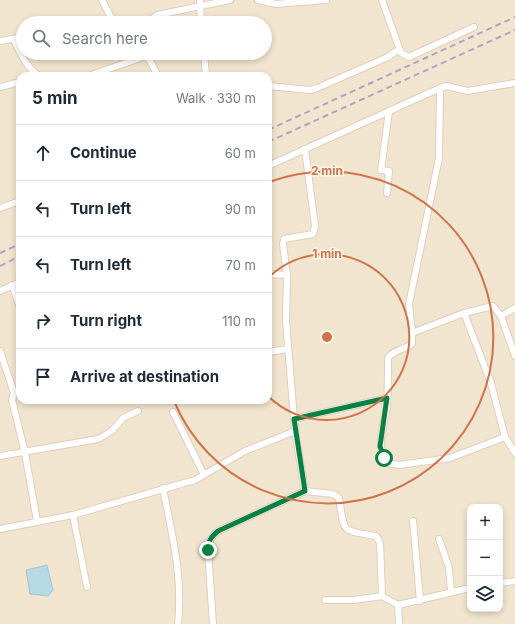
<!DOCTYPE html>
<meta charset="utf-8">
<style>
:root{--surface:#fff;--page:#f6f6f7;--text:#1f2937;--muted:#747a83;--line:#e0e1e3}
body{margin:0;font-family:Inter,sans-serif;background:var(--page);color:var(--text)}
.controls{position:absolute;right:12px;bottom:12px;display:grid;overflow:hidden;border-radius:8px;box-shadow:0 2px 6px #0003}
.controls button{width:36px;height:36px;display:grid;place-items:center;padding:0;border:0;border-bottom:1px solid var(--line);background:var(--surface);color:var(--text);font:20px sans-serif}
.stop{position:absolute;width:12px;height:12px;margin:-9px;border:3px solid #0b8043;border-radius:50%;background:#fff}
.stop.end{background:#0b8043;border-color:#fff;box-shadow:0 1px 4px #0008}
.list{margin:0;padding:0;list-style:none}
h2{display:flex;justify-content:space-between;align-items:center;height:52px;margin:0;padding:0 16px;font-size:17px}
h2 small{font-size:13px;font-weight:400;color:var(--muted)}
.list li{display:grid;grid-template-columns:26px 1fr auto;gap:12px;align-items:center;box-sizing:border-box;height:56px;padding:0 16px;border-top:1px solid var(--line)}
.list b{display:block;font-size:15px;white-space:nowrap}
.list em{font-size:13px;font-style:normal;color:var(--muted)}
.icon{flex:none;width:22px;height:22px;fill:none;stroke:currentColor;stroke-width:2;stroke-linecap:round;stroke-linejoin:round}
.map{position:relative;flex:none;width:515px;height:624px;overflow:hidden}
.search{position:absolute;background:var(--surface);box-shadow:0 2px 6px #0003;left:16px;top:16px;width:256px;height:44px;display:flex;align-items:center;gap:10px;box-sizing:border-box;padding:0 14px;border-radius:22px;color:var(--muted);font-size:15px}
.panel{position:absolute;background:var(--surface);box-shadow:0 2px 6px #0003;left:16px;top:72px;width:256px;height:332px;border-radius:12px}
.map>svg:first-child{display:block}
.residential{fill:#f2e5cf;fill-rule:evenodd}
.water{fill:#b6d9e3;stroke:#9dc8d4}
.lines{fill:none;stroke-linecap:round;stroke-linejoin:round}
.street-casing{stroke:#decfbd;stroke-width:8}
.street{stroke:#fff;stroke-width:6}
.rail{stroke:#b5a1c3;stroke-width:2;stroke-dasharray:6 4;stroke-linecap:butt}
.route{stroke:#0b8043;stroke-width:5}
.ring{fill:none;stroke:#cf734a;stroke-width:2}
.centre{fill:#cf734a;stroke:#fef6e6;stroke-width:2}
.ring-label{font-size:12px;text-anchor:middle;font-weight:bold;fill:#cf734a;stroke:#fef6e6;stroke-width:3;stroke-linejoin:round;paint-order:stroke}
</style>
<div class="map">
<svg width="515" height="624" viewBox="0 0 515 624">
<rect width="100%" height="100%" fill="#fbf2e1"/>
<path class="residential" d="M 0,0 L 515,0 L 515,624 L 0,624 ZM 23,23 L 265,23 L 265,53 L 23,53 ZM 20,76 L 268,76 L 268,400 L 20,400 ZM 470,507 L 500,507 L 500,609 L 470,609 Z"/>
<path class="water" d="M 47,565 L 53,590 L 48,596 L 30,594 L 26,570 Z"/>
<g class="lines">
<defs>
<g id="street">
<path d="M 102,0 L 114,23"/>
<path d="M 200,0 L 201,23"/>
<path d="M 258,0 L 276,4 L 326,0"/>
<path d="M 382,0 L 401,53 L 409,57 L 474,27"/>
<path d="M 147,23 L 157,15 L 230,0"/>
<path d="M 14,40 C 21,54 26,67 39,76"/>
<path d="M 0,41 L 23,37"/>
<path d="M 126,53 L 129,62"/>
<path d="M 146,53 L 158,76"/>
<path d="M 204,53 L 206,76"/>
<path d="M 88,76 L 143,57 L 146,53"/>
<path d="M 268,86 L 310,90 L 317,88 L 388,57 L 399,49"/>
<path d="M 0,87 L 20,82"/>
<path d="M 440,88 L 447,86 L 467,91 L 515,83"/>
<path d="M 305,149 L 315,226 L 313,234 L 284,239 L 283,244 L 287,275 L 286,321 L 295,431 L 305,491 L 333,494 L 339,498 C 345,534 340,530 376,536 L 380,543 L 382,596 L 398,605"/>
<path d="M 268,166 L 440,88 L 439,158 L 409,304 L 412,333 L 464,313 L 493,306 L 501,316 L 515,308"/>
<path d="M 387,193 L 389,171 L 381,170 L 389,111"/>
<path d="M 0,208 L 20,201"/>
<path d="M 268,274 L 287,275"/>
<path d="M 12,285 L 20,307"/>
<path d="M 0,291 L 20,282"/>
<path d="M 464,313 L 491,383 L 505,437 L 515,453"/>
<path d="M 501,316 L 515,356"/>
<path d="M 412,333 L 412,344 C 404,350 394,349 388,358 C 388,374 388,390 387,405 C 385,426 374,443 387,463 L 399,465 L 450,458 L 505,437"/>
<path d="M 0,351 L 14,393"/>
<path d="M 268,352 L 288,349"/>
<path d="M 20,390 L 14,393 L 12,400 L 25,453 L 37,521"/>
<path d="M 173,412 L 204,475"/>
<path d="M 294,419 L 387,398"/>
<path d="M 0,456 L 98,439 L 112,431 L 123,418 L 138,411"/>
<path d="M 163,488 C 172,535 183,576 178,624"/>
<path d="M 73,515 L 87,587"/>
<path d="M 413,521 L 420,601"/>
<path d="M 0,529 L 73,515 L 195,480 L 245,451 L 295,431"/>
<path d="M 439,539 L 449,568 L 451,591"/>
<path d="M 500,583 L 515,581"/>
<path d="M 325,600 L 354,600 L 382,596"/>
<path d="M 213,624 L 208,550 C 208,541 211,537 218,531 L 305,491"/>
<path d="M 399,624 L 398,605 L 470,588"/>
</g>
</defs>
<use href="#street" class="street-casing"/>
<use href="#street" class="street"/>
<g class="rail">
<path d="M 268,130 L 515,17"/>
<path d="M 268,142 L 515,30"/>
<path d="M 0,253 L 20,244"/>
<path d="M 0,266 L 20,256"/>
</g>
</g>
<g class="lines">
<path class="route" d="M 208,550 C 208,541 211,537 218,531 L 305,491 L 294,419 L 387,398 L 380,446 L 384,458"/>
</g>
<g class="ring">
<path d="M268 278A83 83 0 1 1 268 396"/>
<path d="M269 182A166 166 0 1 1 174 401"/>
</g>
<circle cx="327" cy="337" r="6" class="centre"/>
<g class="ring-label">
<text x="327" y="175">2 min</text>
<text x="327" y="258">1 min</text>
</g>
</svg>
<div class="controls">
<button>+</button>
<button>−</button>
<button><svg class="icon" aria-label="layers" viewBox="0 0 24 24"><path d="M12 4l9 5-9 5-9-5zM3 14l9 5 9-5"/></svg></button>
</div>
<div class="stop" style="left:384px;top:458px"></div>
<div class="stop end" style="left:208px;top:550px"></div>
<div class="search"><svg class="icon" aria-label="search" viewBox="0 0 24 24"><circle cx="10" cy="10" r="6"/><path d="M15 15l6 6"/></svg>Search here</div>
<section class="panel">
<h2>5 min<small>Walk · 330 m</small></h2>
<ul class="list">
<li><svg class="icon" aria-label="ahead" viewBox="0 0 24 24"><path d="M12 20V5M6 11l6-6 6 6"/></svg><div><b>Continue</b></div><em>60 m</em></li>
<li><svg class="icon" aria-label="left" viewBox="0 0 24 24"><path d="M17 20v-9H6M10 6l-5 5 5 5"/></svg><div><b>Turn left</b></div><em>90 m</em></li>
<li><svg class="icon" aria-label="left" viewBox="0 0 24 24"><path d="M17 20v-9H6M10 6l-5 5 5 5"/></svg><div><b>Turn left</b></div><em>70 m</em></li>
<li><svg class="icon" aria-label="right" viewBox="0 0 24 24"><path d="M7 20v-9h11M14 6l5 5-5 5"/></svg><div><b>Turn right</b></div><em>110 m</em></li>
<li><svg class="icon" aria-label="arrive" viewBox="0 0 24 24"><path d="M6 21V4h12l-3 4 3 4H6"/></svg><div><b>Arrive at destination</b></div></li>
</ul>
</section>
</div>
